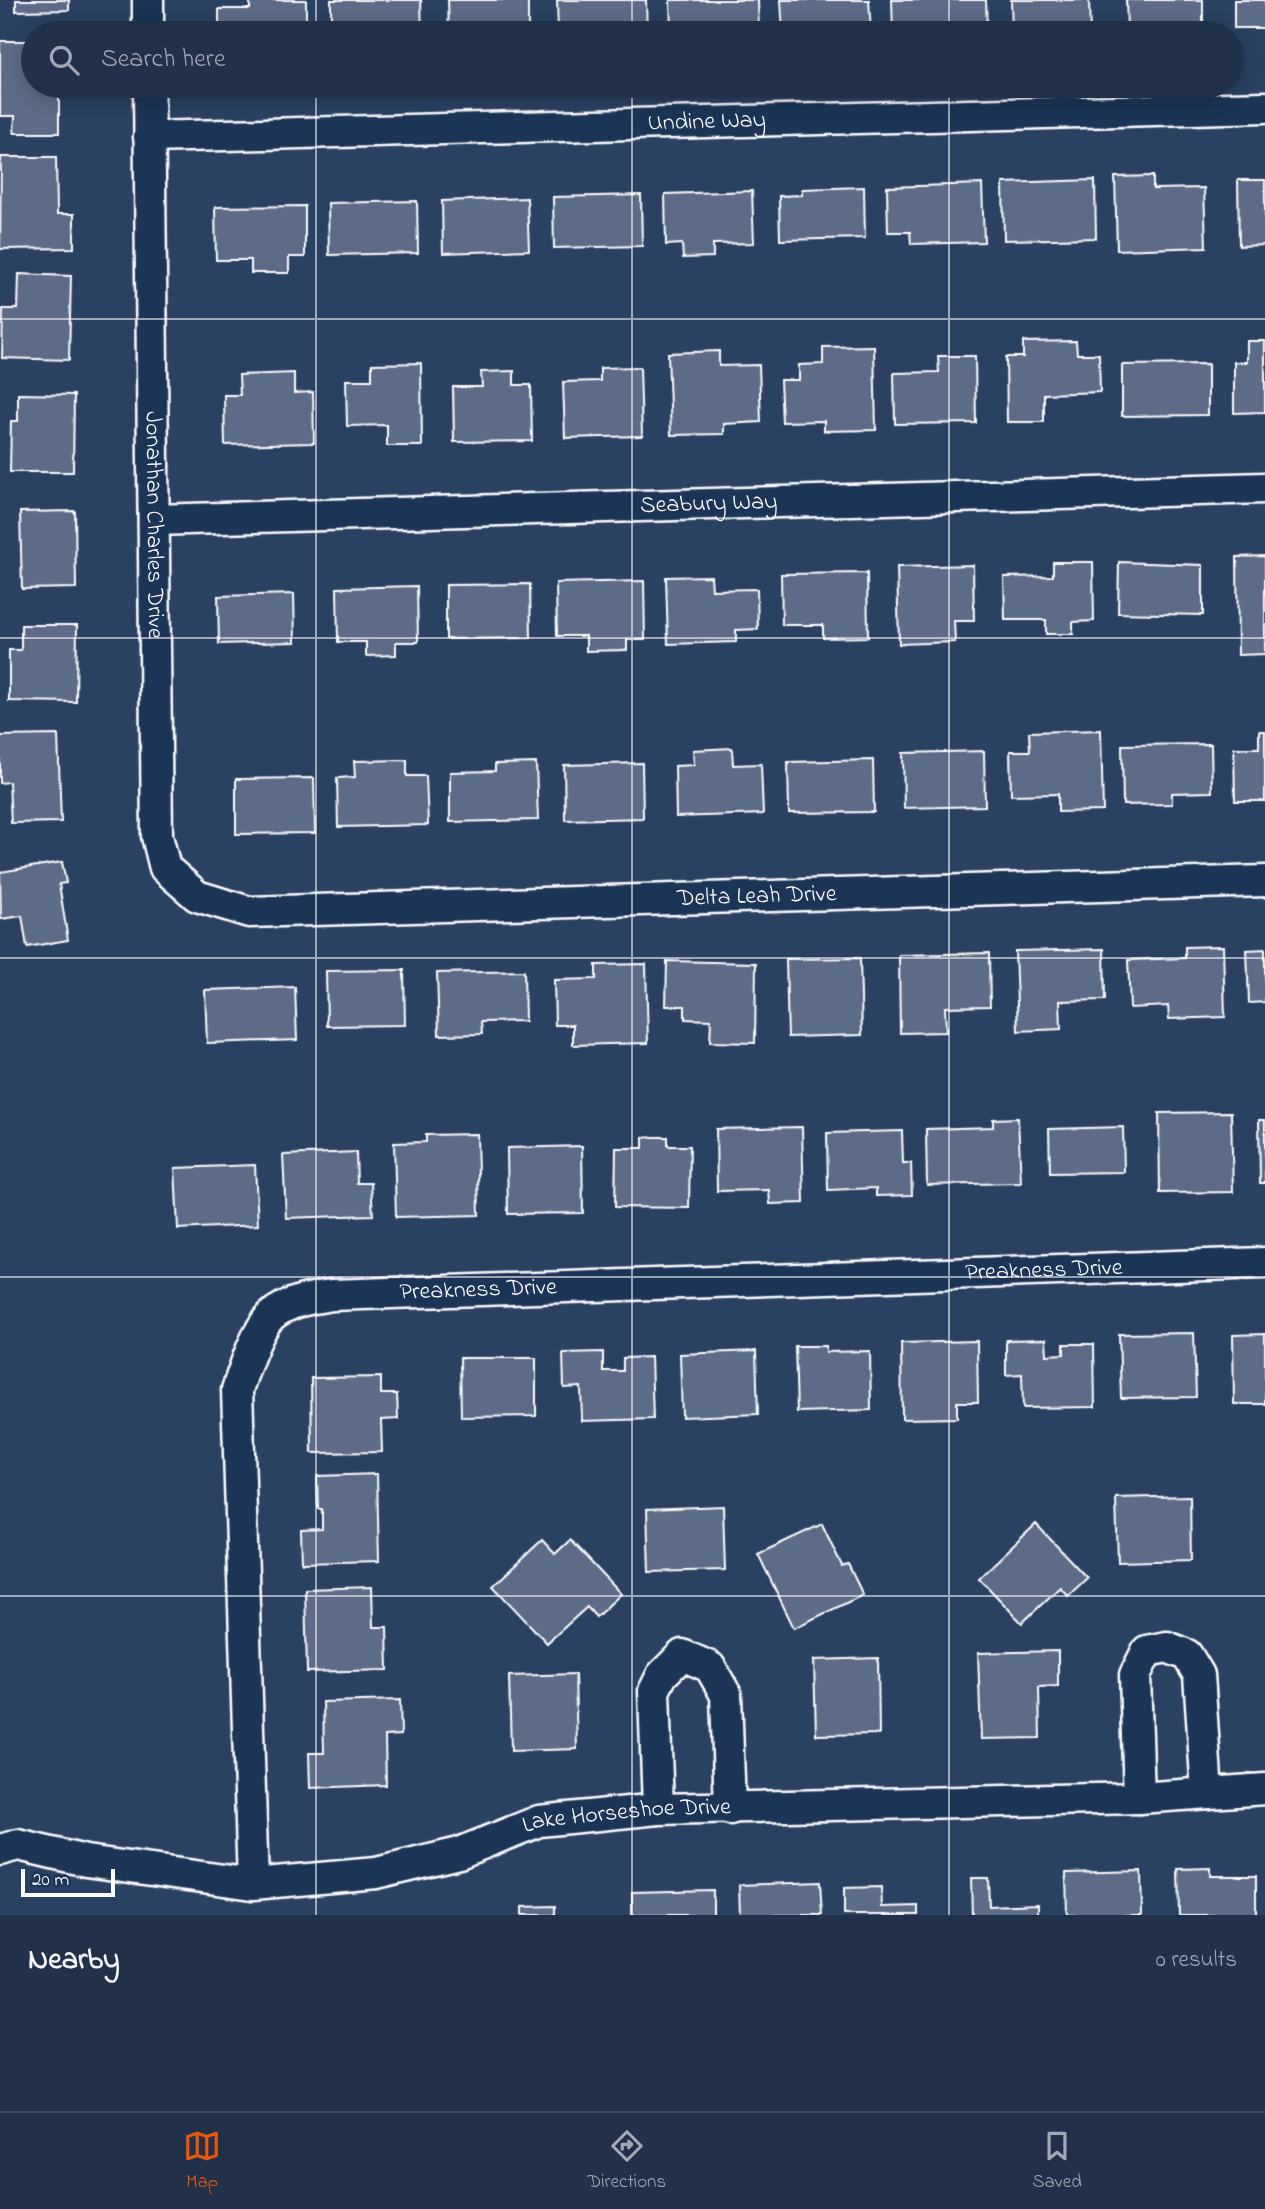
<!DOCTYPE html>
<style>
:root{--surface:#203149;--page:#283950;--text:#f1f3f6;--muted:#a2a9b4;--line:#3d4c61;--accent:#ea580c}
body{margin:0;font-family:"Indie Flower",sans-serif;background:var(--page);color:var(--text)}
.scale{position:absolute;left:21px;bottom:18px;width:94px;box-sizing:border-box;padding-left:7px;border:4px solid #fff;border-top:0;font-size:19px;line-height:24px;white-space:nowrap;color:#fff;-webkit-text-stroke:5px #1d3557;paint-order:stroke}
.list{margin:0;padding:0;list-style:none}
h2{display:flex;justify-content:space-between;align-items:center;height:91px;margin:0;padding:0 28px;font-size:30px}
h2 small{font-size:23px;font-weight:400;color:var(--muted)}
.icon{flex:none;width:38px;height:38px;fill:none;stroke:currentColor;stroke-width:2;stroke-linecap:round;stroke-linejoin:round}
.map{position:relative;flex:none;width:1265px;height:1915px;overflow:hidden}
.search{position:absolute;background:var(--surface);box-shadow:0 4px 18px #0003;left:21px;right:21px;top:21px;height:77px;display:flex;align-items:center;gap:18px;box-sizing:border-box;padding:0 24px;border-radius:38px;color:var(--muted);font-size:26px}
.sheet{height:196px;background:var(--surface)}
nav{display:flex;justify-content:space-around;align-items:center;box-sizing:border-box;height:98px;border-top:2px solid var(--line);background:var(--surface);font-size:19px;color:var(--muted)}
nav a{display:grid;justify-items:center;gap:4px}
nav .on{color:var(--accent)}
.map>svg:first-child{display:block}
.building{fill:#5b6c86;stroke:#fff;stroke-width:2}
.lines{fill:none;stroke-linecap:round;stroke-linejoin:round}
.minor-casing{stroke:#fff;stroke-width:35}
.minor{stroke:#1d3557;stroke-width:30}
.grid{fill:none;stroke:#fff;stroke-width:2;stroke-opacity:0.55}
.labels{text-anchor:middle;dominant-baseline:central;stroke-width:5;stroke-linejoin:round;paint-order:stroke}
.street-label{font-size:24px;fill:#fff;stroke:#1d3557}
</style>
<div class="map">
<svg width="1265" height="1915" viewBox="0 0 1265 1915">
<rect width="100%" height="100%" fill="#2a4161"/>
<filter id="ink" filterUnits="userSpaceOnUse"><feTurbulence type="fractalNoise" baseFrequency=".0143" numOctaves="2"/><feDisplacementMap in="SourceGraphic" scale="14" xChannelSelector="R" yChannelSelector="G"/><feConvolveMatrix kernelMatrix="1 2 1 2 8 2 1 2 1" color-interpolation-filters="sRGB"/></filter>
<g filter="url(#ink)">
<g class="building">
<path d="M 16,0 L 69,0 L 69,10 L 16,11 Z"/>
<path d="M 250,0 L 306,0 L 306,33 L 219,33 L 219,9 L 250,9 Z"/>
<path d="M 331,0 L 421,0 L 422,33 L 331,33 Z"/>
<path d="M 448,0 L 528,0 L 528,33 L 449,33 Z"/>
<path d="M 557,0 L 646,0 L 647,33 L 558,33 Z"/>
<path d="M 670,0 L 758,0 L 759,33 L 671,33 Z"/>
<path d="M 781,0 L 869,0 L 871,33 L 783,33 Z"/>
<path d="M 892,0 L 986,0 L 987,33 L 893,33 Z"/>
<path d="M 1011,0 L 1089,0 L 1090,33 L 1012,33 Z"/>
<path d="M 1126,0 L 1203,0 L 1203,30 L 1127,31 Z"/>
<rect x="1234" y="0" width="31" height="28"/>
<path d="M 0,41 L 33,41 L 33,86 L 73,86 L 73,91 L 59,91 L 59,133 L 14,133 L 15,116 L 0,116 Z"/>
<path d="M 1,157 L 56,157 L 57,214 L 74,214 L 74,248 L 0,249 Z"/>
<path d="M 1153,176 L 1153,189 L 1204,188 L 1206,247 L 1117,250 L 1115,177 Z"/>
<path d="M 1095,180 L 1096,238 L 1004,240 L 1003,183 Z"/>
<path d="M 1238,180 L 1265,180 L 1265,245 L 1239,246 Z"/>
<path d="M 982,184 L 984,242 L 911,244 L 910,232 L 888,232 L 887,187 Z"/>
<path d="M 864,187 L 865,238 L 780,240 L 779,196 L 802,195 L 802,189 Z"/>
<path d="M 752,191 L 754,243 L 713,244 L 713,257 L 683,258 L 682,244 L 666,245 L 665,194 Z"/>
<path d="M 641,195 L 642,246 L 554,248 L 553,197 Z"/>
<path d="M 527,198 L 529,250 L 443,253 L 442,201 Z"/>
<path d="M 417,201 L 418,253 L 329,255 L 328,203 Z"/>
<path d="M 305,206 L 305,257 L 289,257 L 289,273 L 251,273 L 251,260 L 216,260 L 215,207 Z"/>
<path d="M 19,274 L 71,276 L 69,360 L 2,358 L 3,309 L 18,309 Z"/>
<path d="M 1076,341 L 1077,354 L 1099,354 L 1100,392 L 1044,394 L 1044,422 L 1007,422 L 1006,357 L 1023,357 L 1023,342 Z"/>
<path d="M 1247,341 L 1265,341 L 1265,412 L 1234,413 L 1234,362 L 1247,362 Z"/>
<path d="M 874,346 L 876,430 L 824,431 L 824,421 L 782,422 L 780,380 L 799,380 L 799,365 L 823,364 L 823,347 Z"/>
<path d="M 719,351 L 719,366 L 759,365 L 761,422 L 724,424 L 724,434 L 671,435 L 668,353 Z"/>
<path d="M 938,356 L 975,356 L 976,423 L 895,424 L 894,373 L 939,372 Z"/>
<path d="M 421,363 L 422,446 L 387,446 L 387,425 L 347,426 L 346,380 L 372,380 L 372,364 Z"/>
<path d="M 1208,364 L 1208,415 L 1122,416 L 1122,365 Z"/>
<path d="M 640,367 L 642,436 L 565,438 L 563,382 L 600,381 L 600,368 Z"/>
<path d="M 514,371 L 514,385 L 531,385 L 532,441 L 454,442 L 453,387 L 482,387 L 481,372 Z"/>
<path d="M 294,373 L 294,393 L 313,392 L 314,443 L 225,445 L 224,395 L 240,395 L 239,375 Z"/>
<path d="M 18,394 L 74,395 L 73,472 L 10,472 L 11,421 L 18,421 Z"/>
<path d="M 75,511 L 76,588 L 22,589 L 20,512 Z"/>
<path d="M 1265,556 L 1265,654 L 1238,655 L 1237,557 Z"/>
<path d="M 1053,562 L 1093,562 L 1094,621 L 1073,622 L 1073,634 L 1046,634 L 1046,620 L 1005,620 L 1004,577 L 1053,576 Z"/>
<path d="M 1119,562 L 1203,565 L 1203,615 L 1118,613 Z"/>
<path d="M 973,565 L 974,621 L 954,621 L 955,642 L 899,644 L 897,567 Z"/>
<path d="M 867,573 L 868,637 L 823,638 L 823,625 L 782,625 L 781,574 Z"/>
<path d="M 711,576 L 712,590 L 757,589 L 758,629 L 736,630 L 736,642 L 668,644 L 666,577 Z"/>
<path d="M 644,581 L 645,640 L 627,640 L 627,650 L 586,651 L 586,636 L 557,636 L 556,583 Z"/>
<path d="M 530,584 L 531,638 L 446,639 L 446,585 Z"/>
<path d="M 417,586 L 418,642 L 396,642 L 396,655 L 366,656 L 366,642 L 338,642 L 337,588 Z"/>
<path d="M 294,594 L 295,642 L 219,644 L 218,596 Z"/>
<path d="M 21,625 L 77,625 L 76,702 L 9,701 L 9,650 L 21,650 Z"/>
<path d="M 1101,730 L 1103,811 L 1058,812 L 1058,794 L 1011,795 L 1010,751 L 1030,751 L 1029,732 Z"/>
<path d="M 1259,731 L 1265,731 L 1265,801 L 1235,801 L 1234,748 L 1259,748 Z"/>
<path d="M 58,735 L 61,822 L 11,823 L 9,782 L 0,783 L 0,736 Z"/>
<path d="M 1211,744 L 1212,792 L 1172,793 L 1172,804 L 1123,805 L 1122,745 Z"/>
<path d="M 732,748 L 733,765 L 761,764 L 763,814 L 676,817 L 675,766 L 694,765 L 693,750 Z"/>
<path d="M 984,751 L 985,806 L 904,808 L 903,753 Z"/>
<path d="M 407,760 L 407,776 L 426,776 L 428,825 L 338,827 L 337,778 L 355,777 L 354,761 Z"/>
<path d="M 873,760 L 874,812 L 789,813 L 788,762 Z"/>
<path d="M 536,763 L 538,820 L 450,822 L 450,772 L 495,771 L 495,764 Z"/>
<path d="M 642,763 L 643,818 L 565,820 L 564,765 Z"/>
<path d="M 314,778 L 315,833 L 236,834 L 236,779 Z"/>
<path d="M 62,862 L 66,883 L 59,884 L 68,940 L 27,947 L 22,916 L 1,919 L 0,872 Z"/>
<path d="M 1223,946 L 1225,1017 L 1169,1019 L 1168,1006 L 1130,1008 L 1128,960 L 1185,958 L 1185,947 Z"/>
<path d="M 1104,949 L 1105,1000 L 1060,1001 L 1061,1029 L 1018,1031 L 1015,951 Z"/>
<path d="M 1265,949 L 1265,1002 L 1249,1003 L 1247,950 Z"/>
<path d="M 989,953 L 990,1006 L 945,1007 L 946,1032 L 900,1033 L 899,955 Z"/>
<path d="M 860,958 L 862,1035 L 788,1037 L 786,959 Z"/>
<path d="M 667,961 L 756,963 L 755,1043 L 710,1042 L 711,1020 L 685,1019 L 685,1006 L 666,1006 Z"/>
<path d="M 646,964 L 648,1043 L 573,1045 L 573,1025 L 555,1025 L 554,980 L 596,979 L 596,965 Z"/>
<path d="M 404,970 L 405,1025 L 327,1026 L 326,971 Z"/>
<path d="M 524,971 L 525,1021 L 481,1022 L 482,1034 L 439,1035 L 437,973 Z"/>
<path d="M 295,987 L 297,1040 L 207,1043 L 205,990 Z"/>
<path d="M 1231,1112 L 1233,1192 L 1160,1193 L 1159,1113 Z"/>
<path d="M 1018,1118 L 1021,1183 L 927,1185 L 926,1129 L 993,1127 L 993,1119 Z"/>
<path d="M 1259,1120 L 1265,1120 L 1265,1183 L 1260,1183 Z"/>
<path d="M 802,1127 L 804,1203 L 770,1204 L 769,1190 L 717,1191 L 716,1129 Z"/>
<path d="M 1123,1127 L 1124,1172 L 1050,1173 L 1049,1129 Z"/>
<path d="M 902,1131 L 903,1163 L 911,1163 L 912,1195 L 876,1196 L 876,1188 L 828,1190 L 827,1133 Z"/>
<path d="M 477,1134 L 479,1215 L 396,1217 L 394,1143 L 426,1142 L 426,1135 Z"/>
<path d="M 643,1137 L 668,1137 L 668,1146 L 690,1146 L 689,1208 L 615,1207 L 616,1148 L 643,1148 Z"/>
<path d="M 582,1146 L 583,1213 L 508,1214 L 507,1148 Z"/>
<path d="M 356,1152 L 357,1183 L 371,1183 L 373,1215 L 286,1218 L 283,1155 Z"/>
<path d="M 255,1165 L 258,1225 L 178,1229 L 175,1168 Z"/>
<path d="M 1194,1333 L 1196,1397 L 1121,1398 L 1119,1334 Z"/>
<path d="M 1265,1334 L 1265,1404 L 1234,1404 L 1233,1335 Z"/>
<path d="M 1046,1339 L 1047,1355 L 1064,1354 L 1064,1344 L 1094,1344 L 1095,1407 L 1023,1408 L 1022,1374 L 1006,1375 L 1006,1340 Z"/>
<path d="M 977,1341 L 978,1402 L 957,1402 L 957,1418 L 902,1419 L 901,1343 Z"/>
<path d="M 795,1346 L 826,1346 L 826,1352 L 870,1351 L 871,1410 L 797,1412 Z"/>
<path d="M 756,1351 L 758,1414 L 682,1417 L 680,1354 Z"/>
<path d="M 603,1352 L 603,1371 L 623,1371 L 623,1358 L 651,1357 L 653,1419 L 582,1421 L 581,1387 L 564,1388 L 563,1353 Z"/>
<path d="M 460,1358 L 536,1358 L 536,1416 L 461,1417 Z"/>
<path d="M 381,1377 L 381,1394 L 397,1394 L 398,1419 L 381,1420 L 382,1452 L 312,1453 L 311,1378 Z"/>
<path d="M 377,1474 L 379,1561 L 302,1563 L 301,1530 L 322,1529 L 322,1509 L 318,1509 L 317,1476 Z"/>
<path d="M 1190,1496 L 1191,1560 L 1118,1562 L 1116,1498 Z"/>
<path d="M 723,1506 L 725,1570 L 649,1572 L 647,1509 Z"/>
<path d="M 822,1524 L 842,1566 L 848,1564 L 863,1595 L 794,1628 L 758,1554 Z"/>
<path d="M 1036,1524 L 1087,1578 L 1068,1596 L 1060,1587 L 1022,1623 L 979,1578 Z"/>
<path d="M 542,1540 L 555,1554 L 570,1540 L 621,1594 L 596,1617 L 587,1607 L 547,1643 L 493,1586 Z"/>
<path d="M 372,1587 L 373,1627 L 387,1627 L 388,1670 L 307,1672 L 305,1589 Z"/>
<path d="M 1058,1651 L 1058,1686 L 1039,1687 L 1040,1738 L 981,1739 L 978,1653 Z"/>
<path d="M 878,1658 L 879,1734 L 816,1735 L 814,1660 Z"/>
<path d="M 575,1674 L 577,1749 L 511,1751 L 509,1676 Z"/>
<path d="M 400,1700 L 401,1735 L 385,1736 L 386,1785 L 310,1788 L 309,1753 L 324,1753 L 323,1702 Z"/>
<path d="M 1210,1868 L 1210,1876 L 1256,1876 L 1256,1915 L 1179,1915 L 1178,1869 Z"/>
<path d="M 1141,1871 L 1142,1915 L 1067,1915 L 1066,1873 Z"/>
<path d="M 971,1878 L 988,1878 L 989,1906 L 1038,1904 L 1038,1915 L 972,1915 Z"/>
<path d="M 820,1882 L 822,1915 L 740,1915 L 739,1885 Z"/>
<path d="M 881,1887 L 882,1907 L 918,1906 L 918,1915 L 844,1915 L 844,1888 Z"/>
<path d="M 713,1890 L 713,1915 L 632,1915 L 632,1892 Z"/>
<path d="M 555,1906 L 555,1915 L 522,1915 L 522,1907 Z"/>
</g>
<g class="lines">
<defs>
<g id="minor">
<path d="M 148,0 L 148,33"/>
<path id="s1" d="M 149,86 L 157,836 L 165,868 L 197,896 L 249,912 L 1265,881"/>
<path id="s2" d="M 149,137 L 1265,107"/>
<path id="s3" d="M 154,520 L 1265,488"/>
<path d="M 1139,1798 L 1135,1675 L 1147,1651 L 1167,1647 L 1187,1655 L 1199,1675 L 1207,1793"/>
<path d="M 658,1809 L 654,1691 L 662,1675 L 682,1655 L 710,1667 L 726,1695 L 730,1809"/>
<path id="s4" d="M 0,1850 L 18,1845 L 86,1861 L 253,1884 L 376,1873 L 459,1853 L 539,1821 L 658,1809 L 1139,1798 L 1265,1789"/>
<path id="s5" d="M 253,1884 L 237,1390 C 244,1369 256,1331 271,1316 C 288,1301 312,1298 332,1295 L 1265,1263"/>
</g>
</defs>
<use href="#minor" class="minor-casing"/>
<use href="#minor" class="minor"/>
</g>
</g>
<path class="grid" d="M 316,0 L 316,33M 632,0 L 632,33M 949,0 L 949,33M 316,86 L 316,1915M 632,86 L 632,1915M 949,86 L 949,1915M 0,319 L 1265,319M 0,638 L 1265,638M 0,958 L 1265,958M 0,1277 L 1265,1277M 0,1596 L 1265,1596"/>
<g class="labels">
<g class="street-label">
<text stroke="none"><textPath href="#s2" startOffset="558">Undine Way</textPath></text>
<text stroke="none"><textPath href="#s3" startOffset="555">Seabury Way</textPath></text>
<text stroke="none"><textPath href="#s1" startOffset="439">Jonathan Charles Drive</textPath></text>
<text stroke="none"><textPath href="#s1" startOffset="1388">Delta Leah Drive</textPath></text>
<text stroke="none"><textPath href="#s5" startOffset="1354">Preakness Drive</textPath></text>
<text stroke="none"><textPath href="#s5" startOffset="788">Preakness Drive</textPath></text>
<text stroke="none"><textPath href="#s4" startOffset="640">Lake Horseshoe Drive</textPath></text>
</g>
</g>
</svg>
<div class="scale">20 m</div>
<div class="search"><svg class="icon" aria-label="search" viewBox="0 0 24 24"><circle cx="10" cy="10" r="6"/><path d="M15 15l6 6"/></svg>Search here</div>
</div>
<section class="sheet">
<h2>Nearby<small>0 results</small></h2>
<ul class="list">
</ul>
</section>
<nav>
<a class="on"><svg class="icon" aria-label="map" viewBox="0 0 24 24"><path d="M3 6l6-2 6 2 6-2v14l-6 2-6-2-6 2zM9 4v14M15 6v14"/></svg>Map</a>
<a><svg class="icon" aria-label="directions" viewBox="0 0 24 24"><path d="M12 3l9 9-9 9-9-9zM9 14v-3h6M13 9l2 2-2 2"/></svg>Directions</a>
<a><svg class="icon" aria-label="saved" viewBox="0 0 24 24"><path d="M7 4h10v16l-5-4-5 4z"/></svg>Saved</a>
</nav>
